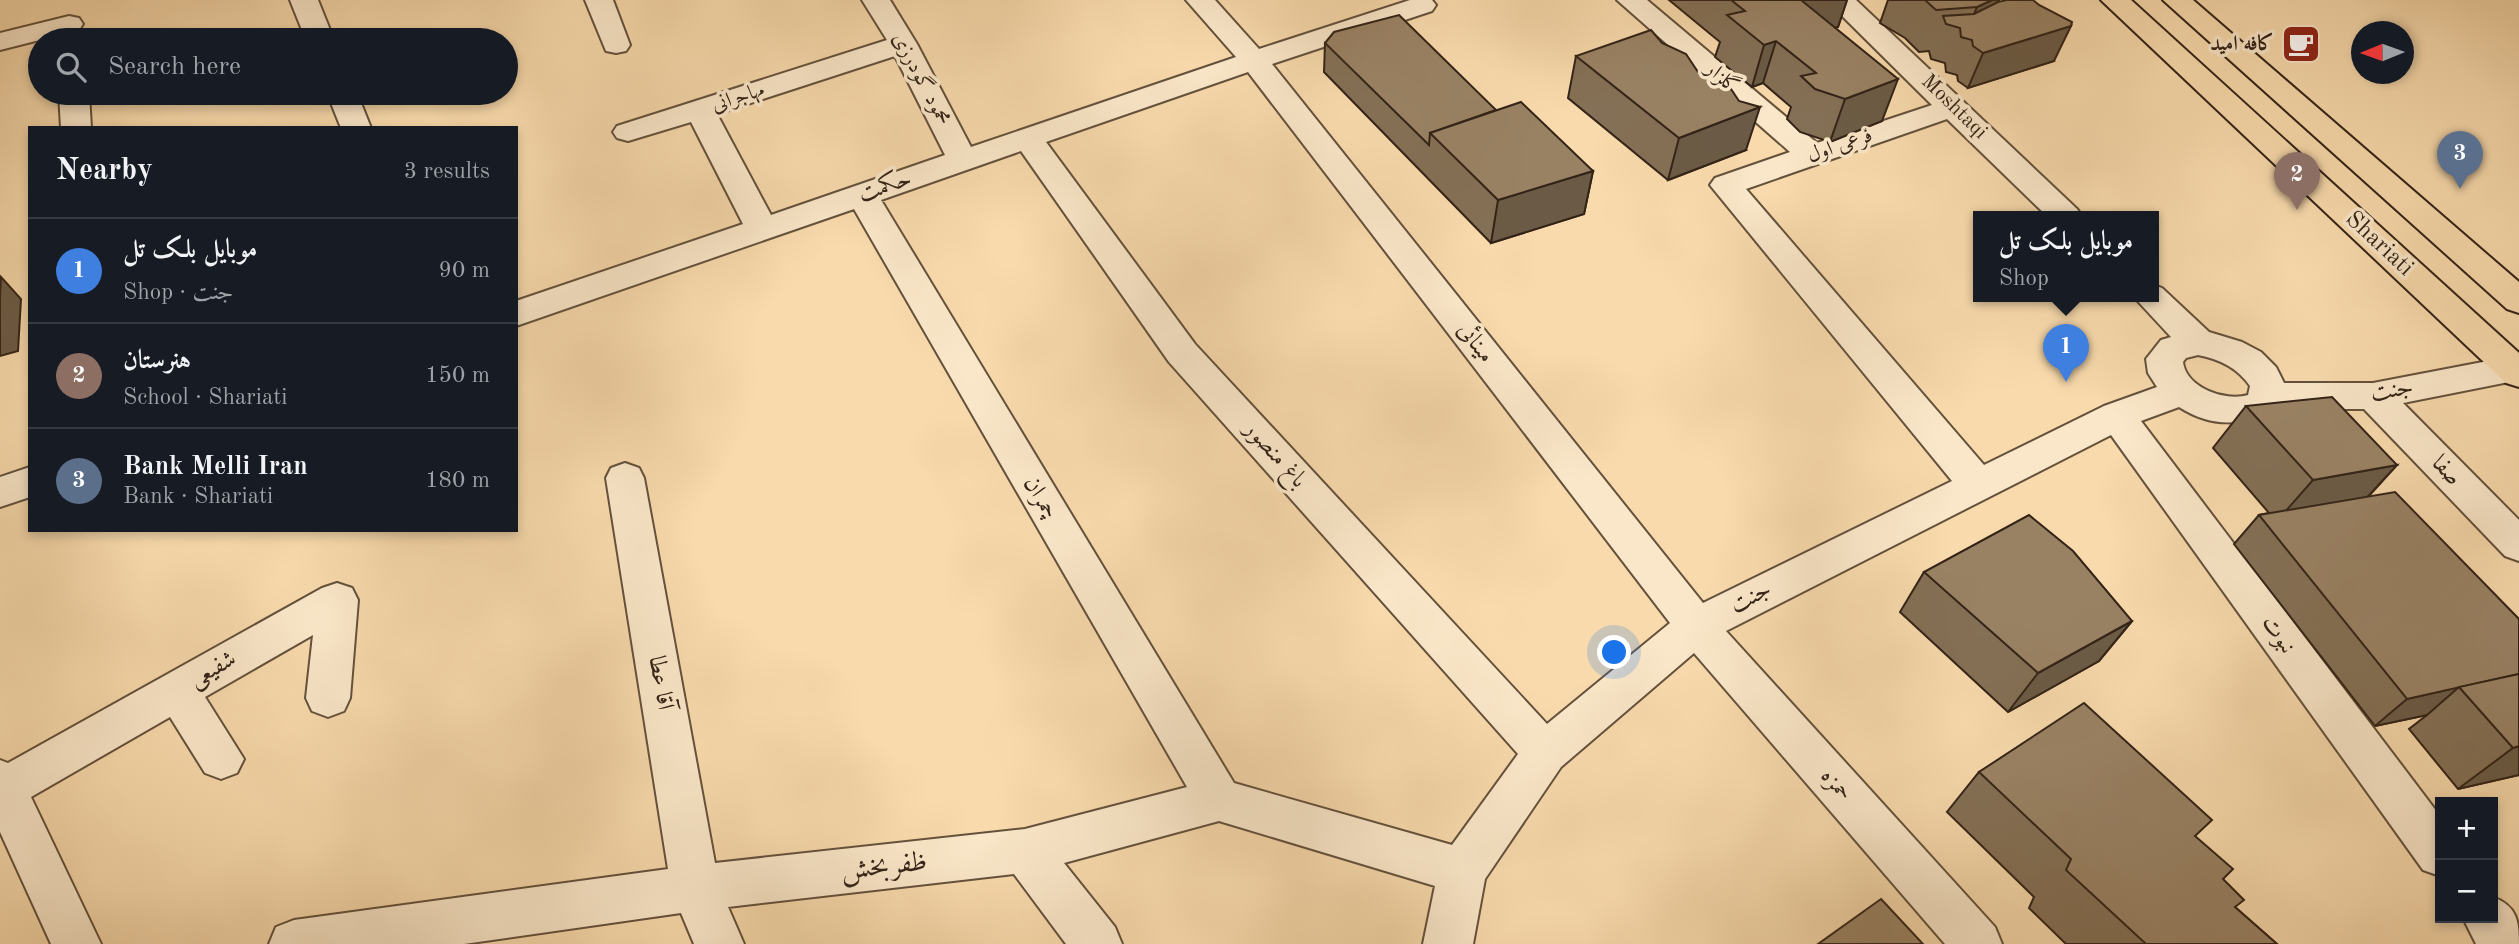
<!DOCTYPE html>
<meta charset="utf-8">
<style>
:root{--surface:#171b24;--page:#242831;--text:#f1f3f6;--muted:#9ea1a6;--line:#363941;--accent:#c59692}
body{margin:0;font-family:"Old Standard TT",Amiri,serif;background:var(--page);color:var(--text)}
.controls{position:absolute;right:21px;bottom:21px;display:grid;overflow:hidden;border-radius:0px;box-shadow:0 4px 10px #0003}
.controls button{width:63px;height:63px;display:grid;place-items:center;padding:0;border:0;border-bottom:2px solid var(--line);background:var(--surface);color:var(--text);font:35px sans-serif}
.compass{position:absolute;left:2351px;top:21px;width:63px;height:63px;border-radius:50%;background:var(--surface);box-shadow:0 4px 10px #0003;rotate:269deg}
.you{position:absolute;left:1615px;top:653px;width:24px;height:24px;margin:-18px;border:5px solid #fff;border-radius:50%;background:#1a73e8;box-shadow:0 0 0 10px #1a73e833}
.badge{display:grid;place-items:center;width:46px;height:46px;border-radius:50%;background:var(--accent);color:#fff;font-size:23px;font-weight:700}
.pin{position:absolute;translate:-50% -58px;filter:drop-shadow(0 2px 4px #0008)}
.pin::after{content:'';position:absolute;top:37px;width:24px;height:21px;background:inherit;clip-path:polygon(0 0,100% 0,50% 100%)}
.popup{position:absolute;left:1973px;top:211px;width:186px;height:91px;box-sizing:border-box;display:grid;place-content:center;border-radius:0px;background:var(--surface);filter:drop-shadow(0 2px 5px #0005);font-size:23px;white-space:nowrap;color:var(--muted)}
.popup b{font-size:26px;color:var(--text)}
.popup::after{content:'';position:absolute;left:50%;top:100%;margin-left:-14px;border:14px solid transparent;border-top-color:var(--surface)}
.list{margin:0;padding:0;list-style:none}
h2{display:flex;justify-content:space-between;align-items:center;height:91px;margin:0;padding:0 28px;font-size:30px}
h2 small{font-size:23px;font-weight:400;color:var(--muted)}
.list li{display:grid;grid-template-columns:46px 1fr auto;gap:21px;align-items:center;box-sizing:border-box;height:105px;padding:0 28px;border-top:2px solid var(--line)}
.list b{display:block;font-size:26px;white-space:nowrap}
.list p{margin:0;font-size:23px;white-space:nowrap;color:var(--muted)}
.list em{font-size:23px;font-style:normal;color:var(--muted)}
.icon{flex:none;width:38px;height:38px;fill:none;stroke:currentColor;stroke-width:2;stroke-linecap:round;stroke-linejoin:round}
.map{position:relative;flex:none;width:2519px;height:944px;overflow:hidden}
.search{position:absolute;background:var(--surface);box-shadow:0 4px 10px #0003;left:28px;top:28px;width:490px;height:77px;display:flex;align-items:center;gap:18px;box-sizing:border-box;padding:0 24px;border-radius:38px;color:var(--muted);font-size:26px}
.panel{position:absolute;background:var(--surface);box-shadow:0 4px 10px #0003;left:28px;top:126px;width:490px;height:406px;border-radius:0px}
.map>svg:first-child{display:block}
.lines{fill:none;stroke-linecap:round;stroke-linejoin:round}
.minor-casing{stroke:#64513c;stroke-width:4}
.major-casing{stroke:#332317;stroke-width:4}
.minor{fill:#fae7c9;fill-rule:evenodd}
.major{fill:#f8daac;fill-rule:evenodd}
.wall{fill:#847056;stroke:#332317;stroke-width:2}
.shaded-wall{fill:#6b5b46;stroke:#332317;stroke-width:2}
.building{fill:#998264;stroke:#332317;stroke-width:2}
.labels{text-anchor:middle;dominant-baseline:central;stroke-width:7;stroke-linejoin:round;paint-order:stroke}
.far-poi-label{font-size:21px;font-weight:bold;fill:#332317;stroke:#fae7c9;text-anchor:end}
.far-street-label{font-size:21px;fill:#332317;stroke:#fae7c9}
.street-label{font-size:24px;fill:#332317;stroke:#fae7c9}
.near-street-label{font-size:28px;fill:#332317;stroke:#fae7c9}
</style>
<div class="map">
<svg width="2519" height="944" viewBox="0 0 2519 944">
<rect width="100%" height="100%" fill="#f8daac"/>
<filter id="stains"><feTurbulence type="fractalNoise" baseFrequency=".00286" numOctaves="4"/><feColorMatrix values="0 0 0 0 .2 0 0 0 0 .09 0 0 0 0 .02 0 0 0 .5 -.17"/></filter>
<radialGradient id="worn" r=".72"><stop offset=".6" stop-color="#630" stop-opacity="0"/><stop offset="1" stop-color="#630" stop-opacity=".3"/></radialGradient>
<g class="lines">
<defs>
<g id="minor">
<path d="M 290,0 L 318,0 L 334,40 L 306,40 Z"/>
<path d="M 585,0 L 613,0 L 630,45 L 626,51 L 616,53 L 606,51 Z"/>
<path d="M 862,0 L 890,0 L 917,44 L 971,147 L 1236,57 L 1186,0 L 1215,0 L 1259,49 L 1410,0 L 1432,0 L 1436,5 L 1432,11 L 1272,64 L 1703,603 L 1952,481 L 1710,185 L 1715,178 L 1790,152 L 1617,0 L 1647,0 L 1817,143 L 1932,105 L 1826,0 L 1856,0 L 2077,209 L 2082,216 L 2047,216 L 1947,119 L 1746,189 L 1984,465 L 2104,406 L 2157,387 L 2148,373 L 2146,359 L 2161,340 L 2171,337 L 2133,296 L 2154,296 L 2154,285 L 2162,288 L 2209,332 L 2242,342 L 2261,352 L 2276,367 L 2284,383 L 2373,383 L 2514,356 L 2519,358 L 2519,380 L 2403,403 L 2519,520 L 2519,561 L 2505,556 L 2364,409 L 2279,409 L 2277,413 C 2241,424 2213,429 2179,407 L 2141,421 L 2440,816 L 2440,876 L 2423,870 L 2111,435 L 1726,631 L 1995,927 L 2002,944 L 1945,944 L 1694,653 L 1561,767 L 1485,879 L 1473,944 L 1423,944 L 1435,886 L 1219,821 L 1064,863 L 1115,927 L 1122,944 L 1066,944 L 1014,874 L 728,907 L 744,944 L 694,944 L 681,913 L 464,944 L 269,944 L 276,927 L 294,920 L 668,869 L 606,478 L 611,468 L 625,463 L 639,468 L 644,478 L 715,863 L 1025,829 L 1187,787 L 854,209 L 516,326 L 516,301 L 743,224 L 691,122 L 628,141 L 617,138 L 613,132 L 617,126 L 887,40 ZM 895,56 L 945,155 L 771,215 L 717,114 ZM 1248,72 L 1670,623 L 1547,724 L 1195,344 L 1046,142 ZM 1021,151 L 1169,362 L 1518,754 L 1452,845 L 1234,783 L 881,200 ZM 2198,355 C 2219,359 2238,368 2250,386 L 2248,395 C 2224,402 2186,387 2183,362 L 2186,358 Z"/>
<path d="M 69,16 L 79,18 L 83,24 L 79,30 L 0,50 L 0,33 Z"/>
<path d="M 59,93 L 89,93 L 91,128 L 61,128 Z"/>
<path d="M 327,93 L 357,93 L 371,128 L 341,128 Z"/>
<path d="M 30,467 L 30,497 L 0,507 L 0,477 Z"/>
<path d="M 337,583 L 352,588 L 358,600 L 350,698 L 344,711 L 328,717 L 312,711 L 306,698 L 313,635 L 205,697 L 244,759 L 237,773 L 221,779 L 205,773 L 170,717 L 31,797 L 101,944 L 51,944 L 0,832 L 0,760 L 8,763 L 322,588 Z"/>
<path d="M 2493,897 C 2517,906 2519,921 2519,944 L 2476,944 L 2463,918 L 2493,918 Z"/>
</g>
<g id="major">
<path d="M 2101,0 L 2131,0 L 2519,353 L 2519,387 L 2506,383 Z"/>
<path d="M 2163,0 L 2193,0 L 2519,282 L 2519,313 L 2507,309 Z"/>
</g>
</defs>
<use href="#minor" class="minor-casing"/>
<use href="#major" class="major-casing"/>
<use href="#minor" class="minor"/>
<use href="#major" class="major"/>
</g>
<g class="wall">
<path d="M 1669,0 L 1847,0 L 1838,27 L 1835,28 L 1882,121 L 1830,142 L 1800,132 L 1787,119 L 1791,107 L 1763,83 L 1752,87 L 1715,57 L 1720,42 Z"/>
<path d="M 1888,0 L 1999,0 L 1998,2 L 2054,61 L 1968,88 L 1958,81 L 1957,75 L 1946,72 L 1945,63 L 1931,59 L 1929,51 L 1919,52 L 1905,38 L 1880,23 Z"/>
<path d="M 1325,43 L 1496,110 L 1593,171 L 1584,214 L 1491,243 L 1324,72 Z"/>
<path d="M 1576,56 L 1746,150 L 1668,180 L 1568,98 Z"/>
<path d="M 2246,406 L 2397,465 L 2368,497 L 2519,619 L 2519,775 L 2458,789 L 2409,729 L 2427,715 L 2375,726 L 2234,544 L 2259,515 L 2269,513 L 2213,448 Z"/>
<path d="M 1924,572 L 2132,621 L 2099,661 L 2008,712 L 1900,612 Z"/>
<path d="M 1979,772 L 2195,836 L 2223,879 L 2235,907 L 2277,944 L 2066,944 L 2029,908 L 2034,897 L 1947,812 Z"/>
</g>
<g class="shaded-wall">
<path d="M 1798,0 L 1847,0 L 1838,27 L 1786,40 Z"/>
<path d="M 1992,0 L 1999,0 L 1983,37 L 1964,38 L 1977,7 Z"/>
<path d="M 2071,26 L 2054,61 L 1968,88 L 1983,53 Z"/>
<path d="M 1776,41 L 1763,83 L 1752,87 L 1764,45 Z"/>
<path d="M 1898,79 L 1882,121 L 1830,142 L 1845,99 Z"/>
<path d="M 1760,107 L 1746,150 L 1668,180 L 1679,138 Z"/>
<path d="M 1593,171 L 1584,214 L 1491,243 L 1498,200 Z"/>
<path d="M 1,277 L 21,299 L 18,351 L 0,356 L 0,296 Z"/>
<path d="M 2397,465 L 2358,507 L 2276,522 L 2313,480 Z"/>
<path d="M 2132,621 L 2099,661 L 2008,712 L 2038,673 Z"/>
<path d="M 2459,687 L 2427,715 L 2375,726 L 2407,699 Z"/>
<path d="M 2519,746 L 2519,775 L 2458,789 L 2513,748 Z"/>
</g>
<g class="building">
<path d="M 1731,0 L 1801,0 L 1898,79 L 1845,99 L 1815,89 L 1801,76 L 1816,73 L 1776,41 L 1764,45 L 1727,15 L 1745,11 Z"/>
<path d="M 1925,0 L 1992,0 L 1977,7 L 1936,10 Z"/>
<path d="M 2007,0 L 2033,0 L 2039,5 L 2072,22 L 2071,26 L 1983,53 L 1973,46 L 1972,40 L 1961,37 L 1960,28 L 1946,24 L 1943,16 L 1974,14 L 1998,2 Z"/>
<path d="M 1399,15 L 1496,110 L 1430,133 L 1429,145 L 1325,43 L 1334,32 Z"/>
<path d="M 1651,30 L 1662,43 L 1686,54 L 1698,72 L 1729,86 L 1739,101 L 1760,107 L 1679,138 L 1576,56 Z"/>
<path d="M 1521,102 L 1593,171 L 1498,200 L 1430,133 Z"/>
<path d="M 2332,397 L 2397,465 L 2313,480 L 2246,406 Z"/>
<path d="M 2395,492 L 2519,619 L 2519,674 L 2407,699 L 2259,515 Z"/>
<path d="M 2029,515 L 2073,551 L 2132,621 L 2038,673 L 1924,572 Z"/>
<path d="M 2519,674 L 2519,746 L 2513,748 L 2459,687 Z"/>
<path d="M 2084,703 L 2212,820 L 2195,836 L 2233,869 L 2223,879 L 2244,900 L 2235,907 L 2277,944 L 2146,944 L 2066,870 L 2071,859 L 1979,772 Z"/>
<path d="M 1881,899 L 1923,944 L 1818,944 Z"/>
</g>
<defs>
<symbol id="cafe-square" viewBox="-11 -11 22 22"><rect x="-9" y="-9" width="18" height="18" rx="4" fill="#8f2418" stroke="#fae7c9"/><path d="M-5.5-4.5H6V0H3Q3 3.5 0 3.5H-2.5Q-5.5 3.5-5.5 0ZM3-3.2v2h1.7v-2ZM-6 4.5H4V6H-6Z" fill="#fff"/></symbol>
</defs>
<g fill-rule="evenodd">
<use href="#cafe-square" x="2279" y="22" width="44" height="44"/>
</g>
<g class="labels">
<g class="far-poi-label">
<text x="2274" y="44">کافه امید</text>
</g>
<g class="far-street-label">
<text transform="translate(1722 78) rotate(41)">گلزار</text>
<text transform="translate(921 79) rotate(62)">محمود گودرزی</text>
<text transform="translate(738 98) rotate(-18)">مهاجرانی</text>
<text transform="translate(1954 107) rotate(44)">Moshtaqi</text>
<text transform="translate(1840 146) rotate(-19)">فرعی اول</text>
</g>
<g class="street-label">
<text transform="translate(885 187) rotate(-19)">حکمت</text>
<text transform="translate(2379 244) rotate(43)">Shariati</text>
<text transform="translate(1475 343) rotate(52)">مینائی</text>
<text transform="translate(2392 391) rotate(-9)">جنت</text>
<text transform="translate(1275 455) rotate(48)">باغ منصور</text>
<text transform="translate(2446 471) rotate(46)">صفا</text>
<text transform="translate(1040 498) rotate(59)">چمران</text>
<text transform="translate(1751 598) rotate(-27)">جنت</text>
<text transform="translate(2278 635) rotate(54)">نبوت</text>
<text transform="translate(213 670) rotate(-30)">شفیعی</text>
<text transform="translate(660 683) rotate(80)">آقا عطا</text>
<text transform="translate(1836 785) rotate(49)">حمزه</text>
</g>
<g class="near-street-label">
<text transform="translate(884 867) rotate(-6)">ظفربخش</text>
</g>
</g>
<rect width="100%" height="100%" filter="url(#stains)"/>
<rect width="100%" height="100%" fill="url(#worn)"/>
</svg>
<div class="controls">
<button>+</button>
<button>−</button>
</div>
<svg class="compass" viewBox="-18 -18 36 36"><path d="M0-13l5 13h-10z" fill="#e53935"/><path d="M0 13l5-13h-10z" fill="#9ea1a6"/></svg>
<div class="you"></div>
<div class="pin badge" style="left:2066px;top:382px;background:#3f7fe0">1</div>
<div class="popup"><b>موبایل بلک تل</b>Shop</div>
<div class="pin badge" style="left:2297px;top:210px;background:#8d6e63">2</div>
<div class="pin badge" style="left:2460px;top:189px;background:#5c6f8a">3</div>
<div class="search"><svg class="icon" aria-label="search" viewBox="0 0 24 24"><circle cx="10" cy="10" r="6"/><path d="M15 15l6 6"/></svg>Search here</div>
<section class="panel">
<h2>Nearby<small>3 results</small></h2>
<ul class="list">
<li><span class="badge" style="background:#3f7fe0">1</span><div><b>موبایل بلک تل</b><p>Shop · جنت</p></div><em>90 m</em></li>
<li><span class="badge" style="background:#8d6e63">2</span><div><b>هنرستان</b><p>School · Shariati</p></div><em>150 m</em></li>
<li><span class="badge" style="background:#5c6f8a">3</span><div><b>Bank Melli Iran</b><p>Bank · Shariati</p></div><em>180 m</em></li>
</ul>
</section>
</div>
